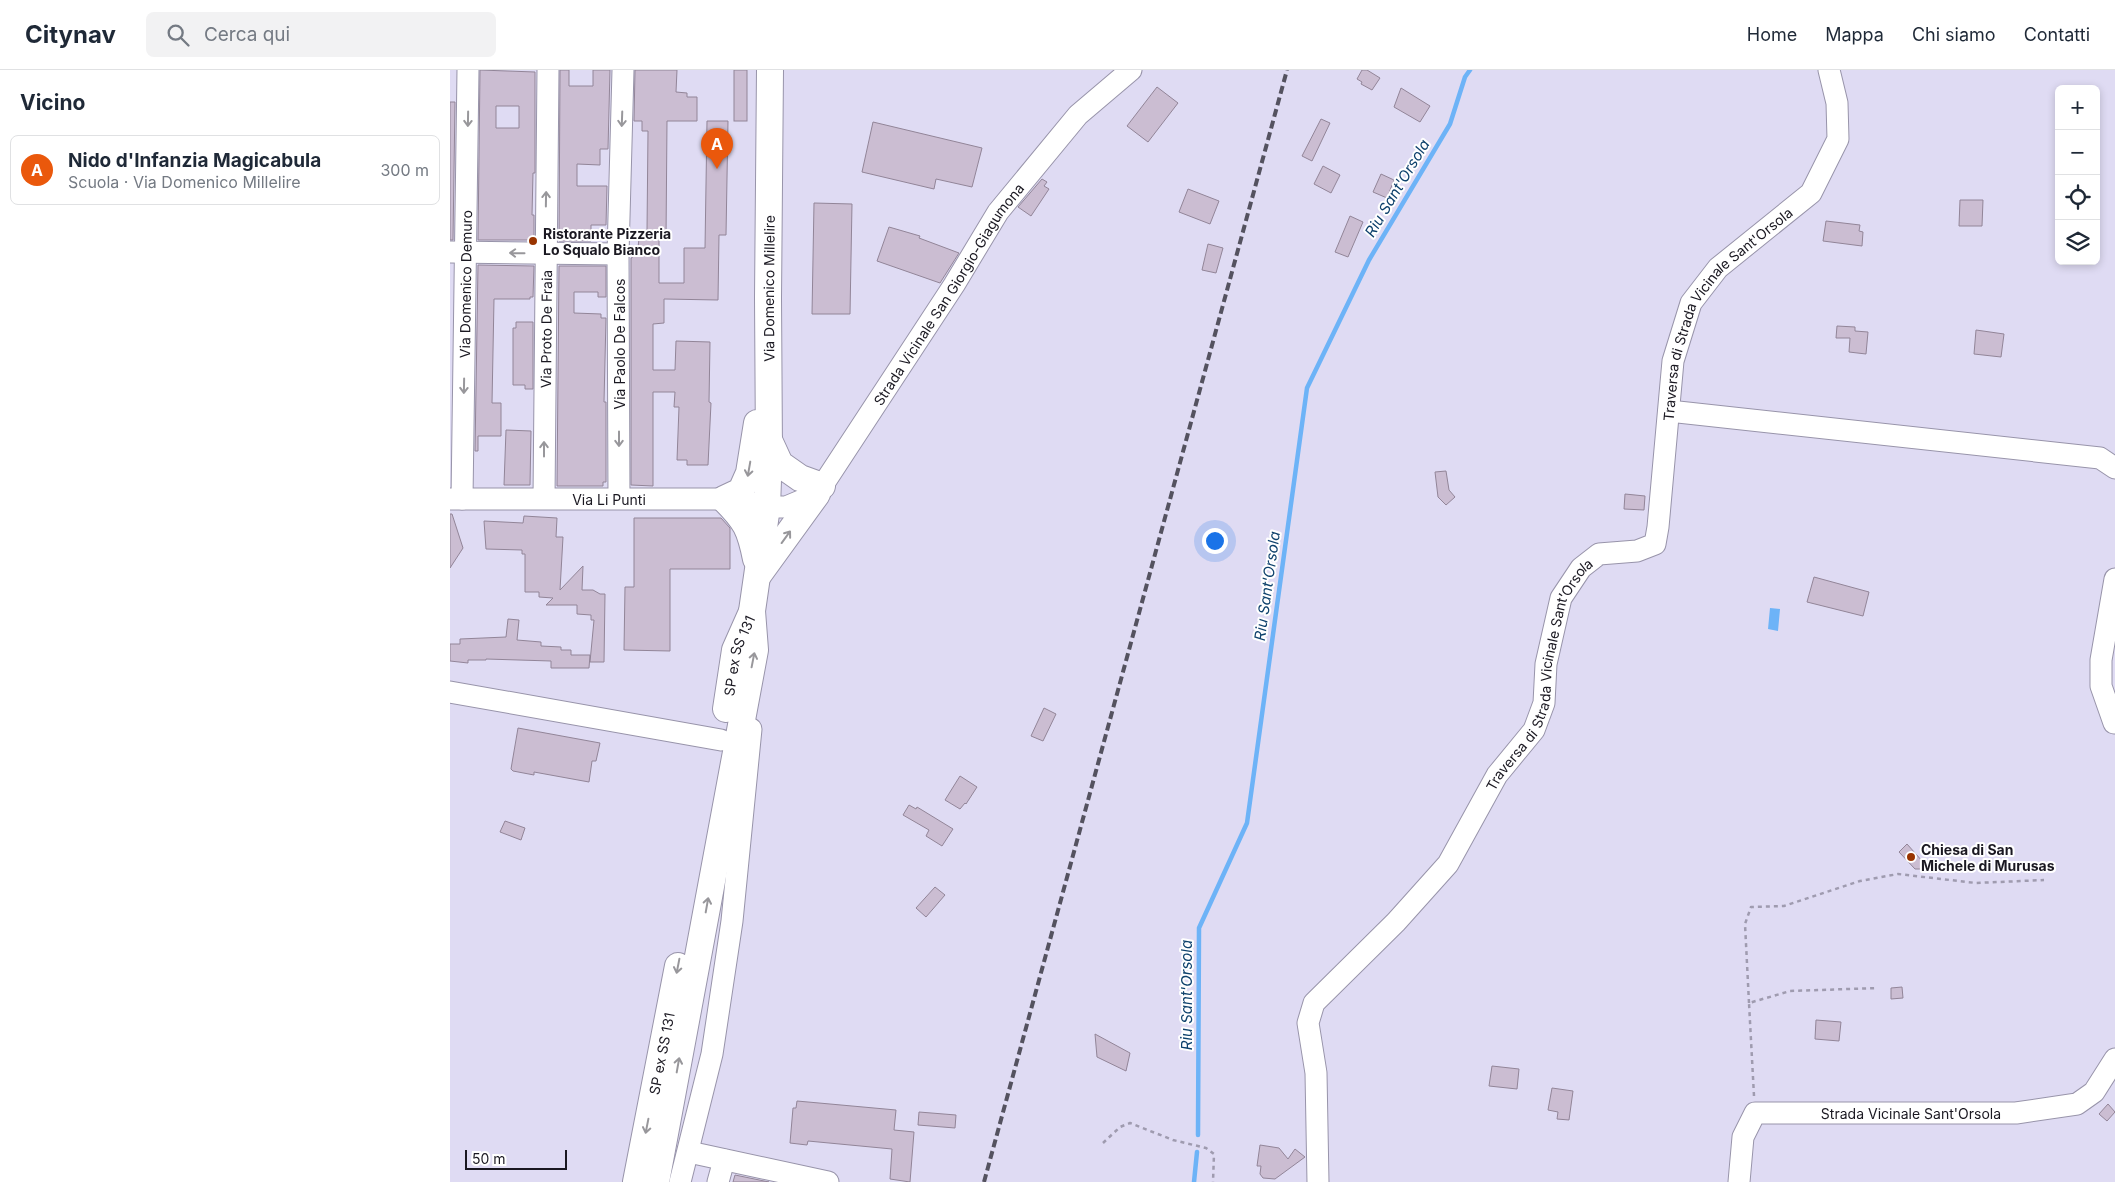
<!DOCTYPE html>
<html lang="it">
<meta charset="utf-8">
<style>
:root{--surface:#fff;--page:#f2f2f3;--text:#1f2937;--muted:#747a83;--line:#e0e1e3;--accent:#ea580c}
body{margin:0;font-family:Inter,sans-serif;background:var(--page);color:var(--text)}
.controls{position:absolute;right:15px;top:15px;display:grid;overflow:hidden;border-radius:8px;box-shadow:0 2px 8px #0003}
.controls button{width:45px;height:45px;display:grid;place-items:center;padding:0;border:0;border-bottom:1px solid var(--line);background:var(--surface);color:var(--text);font:25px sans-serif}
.scale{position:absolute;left:15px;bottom:12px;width:102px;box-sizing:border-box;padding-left:5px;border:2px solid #1a1821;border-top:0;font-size:14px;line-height:18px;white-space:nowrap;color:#1a1821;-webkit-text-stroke:4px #fff;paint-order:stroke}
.you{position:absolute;left:764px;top:470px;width:18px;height:18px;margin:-12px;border:4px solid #fff;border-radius:50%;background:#1a73e8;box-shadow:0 0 0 8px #1a73e833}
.badge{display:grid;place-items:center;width:32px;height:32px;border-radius:50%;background:var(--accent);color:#fff;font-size:16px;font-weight:700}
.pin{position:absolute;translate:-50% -41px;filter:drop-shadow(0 1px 2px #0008)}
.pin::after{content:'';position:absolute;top:26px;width:18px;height:15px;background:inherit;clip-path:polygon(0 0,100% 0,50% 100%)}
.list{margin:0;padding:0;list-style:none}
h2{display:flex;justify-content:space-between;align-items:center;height:65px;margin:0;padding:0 20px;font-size:21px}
h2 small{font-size:16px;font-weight:400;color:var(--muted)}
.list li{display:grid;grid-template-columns:32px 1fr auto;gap:15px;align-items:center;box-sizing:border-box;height:70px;margin:0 10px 10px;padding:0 10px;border:1px solid var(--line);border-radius:8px}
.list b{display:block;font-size:19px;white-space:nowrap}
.list p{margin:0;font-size:16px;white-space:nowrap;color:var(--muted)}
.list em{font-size:16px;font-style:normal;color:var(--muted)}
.icon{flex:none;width:28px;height:28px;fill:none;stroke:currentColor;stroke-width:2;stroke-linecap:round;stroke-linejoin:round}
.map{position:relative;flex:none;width:1665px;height:1112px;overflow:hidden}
header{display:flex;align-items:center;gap:30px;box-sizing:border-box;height:70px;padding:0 25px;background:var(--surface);border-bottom:1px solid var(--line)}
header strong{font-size:24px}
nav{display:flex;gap:28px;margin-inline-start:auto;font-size:18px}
.search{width:350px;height:45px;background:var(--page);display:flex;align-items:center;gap:12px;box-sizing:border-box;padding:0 18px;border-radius:8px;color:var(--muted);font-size:19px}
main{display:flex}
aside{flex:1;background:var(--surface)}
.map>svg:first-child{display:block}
.water{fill:#6db3f7}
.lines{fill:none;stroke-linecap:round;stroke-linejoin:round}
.stream{stroke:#6db3f7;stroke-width:4.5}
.building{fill:#cbbdd2;stroke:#928598;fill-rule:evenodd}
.minor-casing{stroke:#9894aa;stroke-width:23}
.major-casing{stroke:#9894aa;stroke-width:28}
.path{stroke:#9f9baf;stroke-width:2.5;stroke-dasharray:4 4;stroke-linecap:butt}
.minor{stroke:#fff;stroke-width:21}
.major{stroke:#fff;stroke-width:26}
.rail{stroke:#54525f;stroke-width:4;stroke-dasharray:8 4;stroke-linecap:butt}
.oneway{stroke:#98979b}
.poi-dot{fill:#993400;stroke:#fff;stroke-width:2}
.labels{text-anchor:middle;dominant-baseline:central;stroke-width:4;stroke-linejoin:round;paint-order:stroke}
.poi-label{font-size:14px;font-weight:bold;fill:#1a1821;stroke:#fff;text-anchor:start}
.street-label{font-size:14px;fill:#1a1821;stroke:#fff}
.water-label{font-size:15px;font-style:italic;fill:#0e416c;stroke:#fff}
</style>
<header>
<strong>Citynav</strong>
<div class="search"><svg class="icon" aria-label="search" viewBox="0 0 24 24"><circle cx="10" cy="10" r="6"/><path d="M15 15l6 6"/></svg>Cerca qui</div>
<nav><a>Home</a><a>Mappa</a><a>Chi siamo</a><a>Contatti</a></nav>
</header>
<main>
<aside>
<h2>Vicino<small></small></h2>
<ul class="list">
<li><span class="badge">A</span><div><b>Nido d'Infanzia Magicabula</b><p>Scuola · Via Domenico Millelire</p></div><em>300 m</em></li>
</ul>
</aside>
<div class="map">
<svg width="1665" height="1112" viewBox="0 0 1665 1112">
<rect width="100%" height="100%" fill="#dfdbf3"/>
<path class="water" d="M 1320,538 L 1330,539 L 1328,561 L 1318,559 Z"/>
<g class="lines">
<g class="stream">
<path d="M 748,1065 L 749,858 L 797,753 L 857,318 L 919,190 L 1000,54 L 1015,7 L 1020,0"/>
<path d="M 744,1112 L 747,1082"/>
</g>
</g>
<g class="building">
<path d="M 30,0 L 85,2 L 85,103 L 83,103 L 82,145 L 84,145 L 84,170 L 28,170 ZM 46,36 L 69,36 L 69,58 L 46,58 Z"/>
<path d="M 110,0 L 119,0 L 119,16 L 143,16 L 143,0 L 160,0 L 158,79 L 150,79 L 150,95 L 127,94 L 127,116 L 157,116 L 156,155 L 141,155 L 141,171 L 109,171 Z"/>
<path d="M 185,0 L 227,0 L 226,22 L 237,23 L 237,27 L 247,27 L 247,51 L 217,51 L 216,169 L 209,169 L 209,213 L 234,213 L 234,178 L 255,178 L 257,51 L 278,51 L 276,165 L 269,165 L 268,230 L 214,229 L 214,253 L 203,254 L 203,300 L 225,300 L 226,271 L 260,272 L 259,332 L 261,333 L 258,395 L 237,395 L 237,390 L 227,390 L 229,337 L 224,337 L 225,322 L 203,322 L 203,416 L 181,415 L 181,188 L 182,188 L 183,177 L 188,177 L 190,161 L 197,161 L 198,61 L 192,61 L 192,51 L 184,51 Z"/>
<rect x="284" y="0" width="13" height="51"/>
<path d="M 912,0 L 917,0 L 930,8 L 922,20 L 911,14 L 912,12 L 907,9 Z"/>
<path d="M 707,17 L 728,33 L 698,72 L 677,56 Z"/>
<path d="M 951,18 L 980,36 L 970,52 L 944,37 Z"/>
<path d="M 0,32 L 5,32 L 3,170 L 0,170 Z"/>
<path d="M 871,49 L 880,53 L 862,91 L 852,86 Z"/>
<path d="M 423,52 L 532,78 L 522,117 L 486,109 L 484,119 L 412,102 Z"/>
<path d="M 873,96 L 890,105 L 881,123 L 864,114 Z"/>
<path d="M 931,104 L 944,110 L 937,128 L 923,122 Z"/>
<path d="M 592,109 L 597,112 L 594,116 L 599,119 L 581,146 L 568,137 Z"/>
<path d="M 738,119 L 769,131 L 760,154 L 729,142 Z"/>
<path d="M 1510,130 L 1533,130 L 1532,156 L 1509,156 Z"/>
<path d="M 364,133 L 402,134 L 400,244 L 362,244 Z"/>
<path d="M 900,146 L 913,152 L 898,187 L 885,182 Z"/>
<path d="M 1376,151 L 1410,155 L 1409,161 L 1413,162 L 1412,176 L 1373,171 Z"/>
<path d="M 439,157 L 470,166 L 469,168 L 509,183 L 490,213 L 427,191 Z"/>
<path d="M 758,174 L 773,178 L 766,203 L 752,200 Z"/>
<path d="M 28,195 L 84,196 L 83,227 L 80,227 L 80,229 L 44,229 L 42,333 L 51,333 L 51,366 L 28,366 L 28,381 L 25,381 Z"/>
<path d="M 109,196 L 156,196 L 156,227 L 148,227 L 148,222 L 124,222 L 124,243 L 151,244 L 151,248 L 156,248 L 154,332 L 156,332 L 156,412 L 153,412 L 153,416 L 107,416 Z"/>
<path d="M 66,252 L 83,252 L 83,319 L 75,319 L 75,315 L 63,315 L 63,258 L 66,258 Z"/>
<path d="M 1387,256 L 1405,257 L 1405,261 L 1418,262 L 1416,284 L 1399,282 L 1400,268 L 1386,268 Z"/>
<path d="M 1526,260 L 1554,264 L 1551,287 L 1524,284 Z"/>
<path d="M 56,360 L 81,361 L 80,415 L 54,415 Z"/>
<path d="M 996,401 L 999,420 L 1005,427 L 996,435 L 988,427 L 985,402 Z"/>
<path d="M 1175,424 L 1195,426 L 1194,440 L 1174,439 Z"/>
<path d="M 0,444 L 2,444 L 13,478 L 0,498 Z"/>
<path d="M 74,446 L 107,448 L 106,467 L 113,467 L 110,520 L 133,496 L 132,520 L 143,520 L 150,524 L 155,524 L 154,592 L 140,592 L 144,550 L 141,550 L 141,545 L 127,544 L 127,535 L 96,535 L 103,528 L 89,527 L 89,522 L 75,522 L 75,484 L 72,484 L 72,480 L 36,479 L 34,451 L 73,453 Z"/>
<path d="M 184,448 L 271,448 L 280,458 L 280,499 L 220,499 L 220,581 L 174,580 L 175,517 L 184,517 Z"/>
<path d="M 1364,507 L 1419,522 L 1413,546 L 1357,532 Z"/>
<path d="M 58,549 L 69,550 L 67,570 L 91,572 L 91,576 L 111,577 L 111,580 L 121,580 L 121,585 L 140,585 L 139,598 L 101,598 L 101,591 L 36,589 L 36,590 L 18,590 L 18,593 L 0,591 L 0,574 L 10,574 L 10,569 L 56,567 Z"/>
<path d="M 594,638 L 606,644 L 593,671 L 581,666 Z"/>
<path d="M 68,658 L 150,673 L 146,691 L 142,691 L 139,712 L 84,702 L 84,705 L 63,701 L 61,699 Z"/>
<path d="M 510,706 L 527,717 L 516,734 L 515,733 L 510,739 L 495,730 Z"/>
<path d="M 459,735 L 466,739 L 467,737 L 503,759 L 492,776 L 476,766 L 479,760 L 453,745 Z"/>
<path d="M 55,751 L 75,758 L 71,770 L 50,762 Z"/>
<path d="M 1457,774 L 1473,792 L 1472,799 L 1465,799 L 1449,782 Z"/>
<path d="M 485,817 L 495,825 L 476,847 L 466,838 Z"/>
<path d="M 1452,917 L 1453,928 L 1441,929 L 1441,918 Z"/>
<path d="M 1366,950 L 1391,952 L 1389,971 L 1365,969 Z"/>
<path d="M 645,964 L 680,983 L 676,1001 L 647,987 Z"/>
<path d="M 1042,996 L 1069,999 L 1067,1019 L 1039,1016 Z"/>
<path d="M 1102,1018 L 1123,1021 L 1119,1050 L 1107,1049 L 1108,1042 L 1098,1040 Z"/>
<path d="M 347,1031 L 446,1040 L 444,1060 L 464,1062 L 460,1112 L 440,1109 L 442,1079 L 358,1071 L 357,1075 L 340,1073 L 343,1038 L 346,1038 Z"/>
<path d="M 1658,1034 L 1665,1042 L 1657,1051 L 1649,1044 Z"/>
<path d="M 469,1042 L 506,1045 L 505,1058 L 468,1055 Z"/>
<path d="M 810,1075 L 829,1078 L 838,1089 L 845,1079 L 855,1087 L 825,1109 L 813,1108 L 810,1104 L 811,1096 L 807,1096 Z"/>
<path d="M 285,1105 L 319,1112 L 283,1112 Z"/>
</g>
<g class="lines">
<defs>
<g id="minor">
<path d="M 0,182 L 168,184"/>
<path d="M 1219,341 L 1650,388 L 1665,398"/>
<path id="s1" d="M 94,428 L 98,0"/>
<path d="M 169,428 L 168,184 L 173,0"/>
<path id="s2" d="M 0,429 L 288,429 L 317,437 L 336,437 L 367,424 L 504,215 L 548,142 L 628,45 L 681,0"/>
<path id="s3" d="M 12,429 L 18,0"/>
<path d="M 0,622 L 271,670"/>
<path d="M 1664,653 L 1651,616 L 1651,590 L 1665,509"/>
<path d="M 239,1082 L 378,1112"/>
<path d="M 230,1112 L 262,984 L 282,851 L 301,659"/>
<path d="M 268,1112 L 274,1090"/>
<path id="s4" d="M 868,1112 L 866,1003 L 858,953 L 864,933 L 946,852 L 998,794 L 1047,705 L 1084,660 L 1094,633 L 1096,594 L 1111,528 L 1131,498 L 1149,484 L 1187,481 L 1205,474 L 1208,457 L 1223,291 L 1241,233 L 1268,198 L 1361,123 L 1388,69 L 1387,33 L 1379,0"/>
<path id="s5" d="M 1289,1112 L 1293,1067 L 1305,1043 L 1566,1043 L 1627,1034 L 1644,1022 L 1665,989"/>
</g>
<g id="major">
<path d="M 319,370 L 330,394 L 350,408 L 372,416"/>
<path d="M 306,489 C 300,459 296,451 274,429 L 291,421 L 299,403 L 307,353"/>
<path d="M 309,504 L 367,424"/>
<path id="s6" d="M 276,639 L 285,580 L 301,544"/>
<path id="s7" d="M 186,1112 L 228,896"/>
<path id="s8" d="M 206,1112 L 305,580 L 302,541 L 317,437 L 319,383 L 318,228 L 320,0"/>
</g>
</defs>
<use href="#minor" class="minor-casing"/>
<use href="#major" class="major-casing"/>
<g class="path">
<path d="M 1299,933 L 1295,854 L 1301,837 L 1334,836 L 1410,811 L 1448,804 L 1526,813 L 1594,810"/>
<path d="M 1304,1026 L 1299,933 L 1340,921 L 1428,918"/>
<path d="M 653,1073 L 670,1057 L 680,1053 L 723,1070 L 756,1078 L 764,1084 L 763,1112"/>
</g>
<use href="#minor" class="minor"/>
<use href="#major" class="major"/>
<path class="rail" d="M 534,1112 L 837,0"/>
</g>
<defs><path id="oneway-shaft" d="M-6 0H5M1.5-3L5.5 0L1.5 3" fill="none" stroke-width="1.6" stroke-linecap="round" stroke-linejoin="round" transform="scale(1.25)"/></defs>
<g class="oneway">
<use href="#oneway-shaft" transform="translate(18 49) rotate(91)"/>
<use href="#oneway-shaft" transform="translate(172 49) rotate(92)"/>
<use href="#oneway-shaft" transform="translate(96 129) rotate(-89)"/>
<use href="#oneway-shaft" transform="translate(67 183) rotate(-179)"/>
<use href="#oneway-shaft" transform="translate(14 316) rotate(91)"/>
<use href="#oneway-shaft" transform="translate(169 369) rotate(90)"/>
<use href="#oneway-shaft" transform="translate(94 379) rotate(-90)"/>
<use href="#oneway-shaft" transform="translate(299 399) rotate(100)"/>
<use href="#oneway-shaft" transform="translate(336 467) rotate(-54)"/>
<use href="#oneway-shaft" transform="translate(303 590) rotate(-79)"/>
<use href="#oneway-shaft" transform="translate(257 835) rotate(-80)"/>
<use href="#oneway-shaft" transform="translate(228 896) rotate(101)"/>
<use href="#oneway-shaft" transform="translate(228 995) rotate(-80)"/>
<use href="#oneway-shaft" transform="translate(197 1056) rotate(101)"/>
</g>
<g class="poi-dot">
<circle cx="83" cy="171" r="5"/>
<circle cx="1461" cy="787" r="5"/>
</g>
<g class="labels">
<g class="poi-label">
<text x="93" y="163">Ristorante Pizzeria<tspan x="93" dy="16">Lo Squalo Bianco</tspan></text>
<text x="1471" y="779">Chiesa di San<tspan x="1471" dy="16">Michele di Murusas</tspan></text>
</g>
<g class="street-label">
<text stroke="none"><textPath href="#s3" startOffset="215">Via Domenico Demuro</textPath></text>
<text stroke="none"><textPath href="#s8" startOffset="904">Via Domenico Millelire</textPath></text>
<text stroke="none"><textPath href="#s2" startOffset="610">Strada Vicinale San Giorgio-Giagumona</textPath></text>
<text stroke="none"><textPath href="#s4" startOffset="1038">Traversa di Strada Vicinale Sant'Orsola</textPath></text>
<text stroke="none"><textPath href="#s1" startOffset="169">Via Proto De Fraia</textPath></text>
<text transform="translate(169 274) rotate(-90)">Via Paolo De Falcos</text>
<text stroke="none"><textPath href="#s2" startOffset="159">Via Li Punti</textPath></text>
<text stroke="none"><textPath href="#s6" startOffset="55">SP ex SS 131</textPath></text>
<text stroke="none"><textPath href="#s4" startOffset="588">Traversa di Strada Vicinale Sant'Orsola</textPath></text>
<text stroke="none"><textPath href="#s7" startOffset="131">SP ex SS 131</textPath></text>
<text stroke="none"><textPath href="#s5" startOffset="228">Strada Vicinale Sant'Orsola</textPath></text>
</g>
<g class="water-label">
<text transform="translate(947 118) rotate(-59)">Riu Sant'Orsola</text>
<text transform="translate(817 516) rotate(-82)">Riu Sant'Orsola</text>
<text transform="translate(736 925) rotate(-90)">Riu Sant'Orsola</text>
</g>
</g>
</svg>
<div class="controls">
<button>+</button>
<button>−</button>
<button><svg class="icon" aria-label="locate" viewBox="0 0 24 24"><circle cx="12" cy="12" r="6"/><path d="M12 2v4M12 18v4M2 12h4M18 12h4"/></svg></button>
<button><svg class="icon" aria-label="layers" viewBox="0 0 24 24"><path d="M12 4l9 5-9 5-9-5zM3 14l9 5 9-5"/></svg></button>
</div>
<div class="scale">50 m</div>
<div class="you"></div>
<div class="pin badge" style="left:267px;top:99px">A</div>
</div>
</main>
